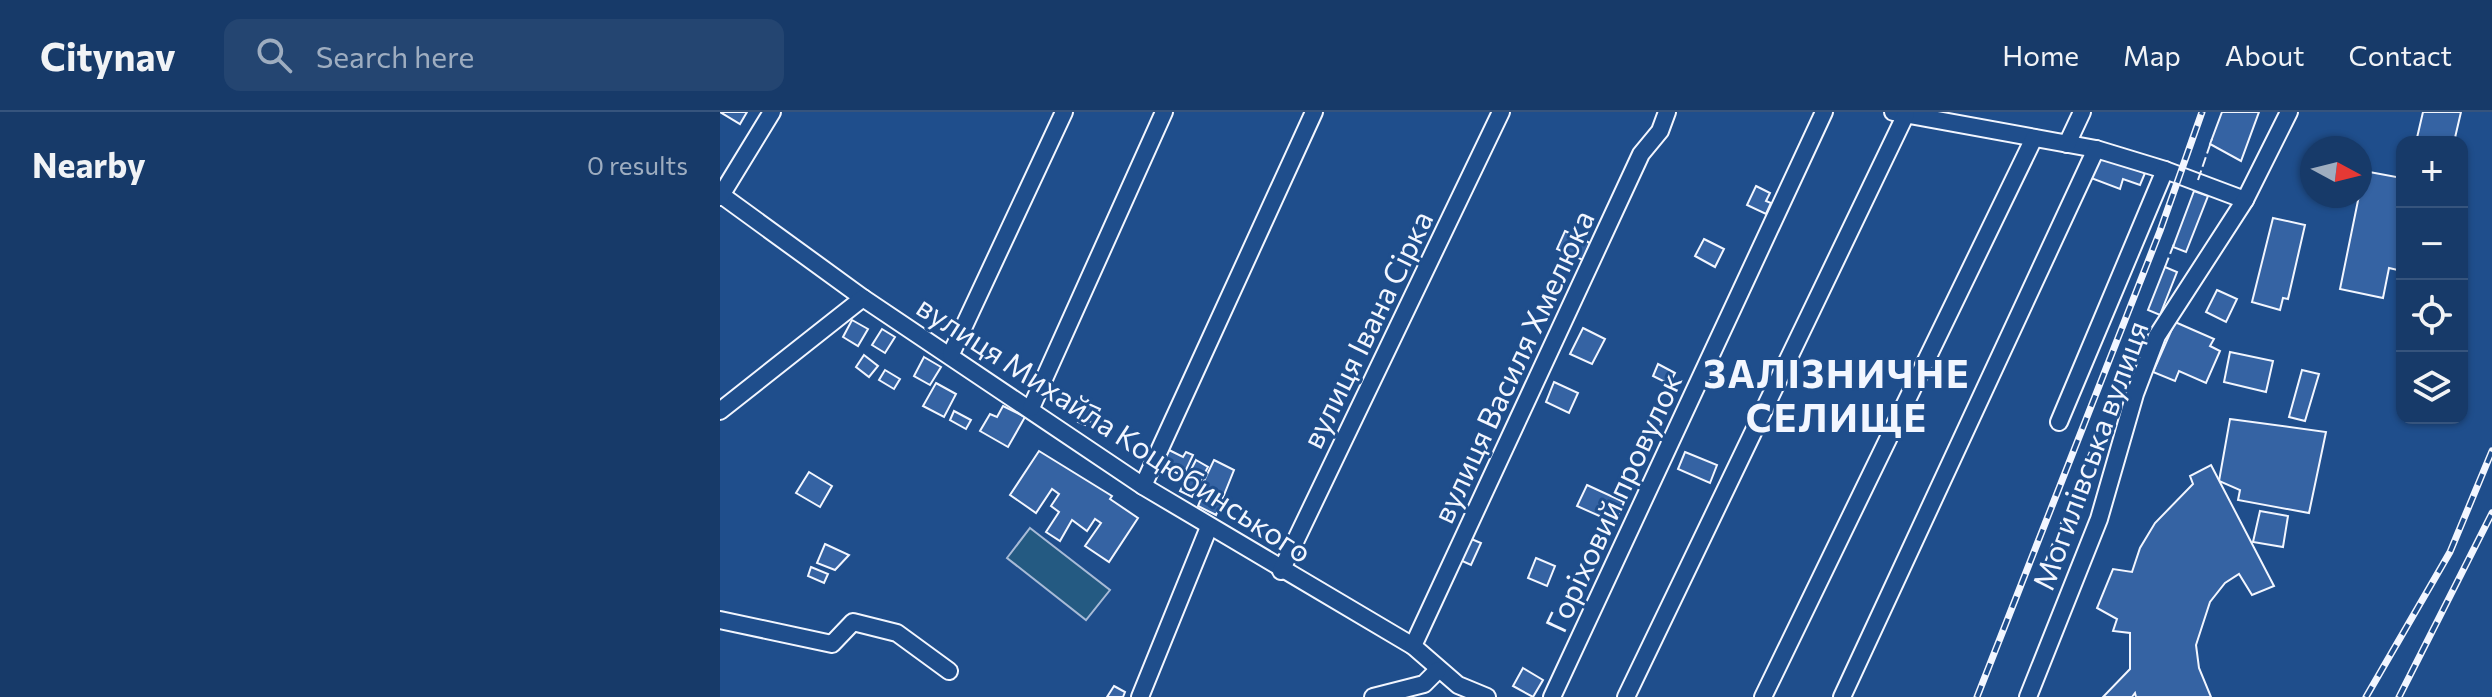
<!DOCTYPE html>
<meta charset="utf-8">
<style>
:root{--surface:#173a69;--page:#244571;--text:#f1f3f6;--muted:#9eadc0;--line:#36547d}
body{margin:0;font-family:Commissioner,sans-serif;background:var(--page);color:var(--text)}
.controls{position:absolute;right:24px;top:24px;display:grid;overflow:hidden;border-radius:16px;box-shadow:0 2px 6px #0004}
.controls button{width:72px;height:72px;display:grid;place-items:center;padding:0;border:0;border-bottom:2px solid var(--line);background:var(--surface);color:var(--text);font:40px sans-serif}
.compass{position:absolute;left:1580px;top:24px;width:72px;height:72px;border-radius:50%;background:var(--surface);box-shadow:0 2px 6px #0004;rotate:97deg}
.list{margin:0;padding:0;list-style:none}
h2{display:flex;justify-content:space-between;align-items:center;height:104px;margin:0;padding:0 32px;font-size:34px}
h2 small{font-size:26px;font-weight:400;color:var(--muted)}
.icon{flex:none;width:44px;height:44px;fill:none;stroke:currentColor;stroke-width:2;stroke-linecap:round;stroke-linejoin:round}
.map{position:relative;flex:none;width:1772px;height:585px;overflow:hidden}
header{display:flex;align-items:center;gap:48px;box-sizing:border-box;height:112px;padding:0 40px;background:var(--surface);border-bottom:2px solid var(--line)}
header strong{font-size:38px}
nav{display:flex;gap:44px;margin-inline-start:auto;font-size:28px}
.search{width:560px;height:72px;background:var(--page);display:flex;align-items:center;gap:20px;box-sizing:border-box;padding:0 28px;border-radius:16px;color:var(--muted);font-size:30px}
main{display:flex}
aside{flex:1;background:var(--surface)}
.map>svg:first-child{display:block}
.green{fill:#245a82;stroke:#a8bbd7;stroke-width:2}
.building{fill:#3563a3;stroke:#f2f6ff;stroke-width:2}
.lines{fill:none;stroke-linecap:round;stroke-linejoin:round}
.minor-casing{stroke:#f2f6ff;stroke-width:20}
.minor{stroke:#1f4e8c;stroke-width:16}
.rail-casing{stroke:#f2f6ff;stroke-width:7}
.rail{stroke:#1f4e8c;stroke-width:4;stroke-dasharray:12;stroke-linecap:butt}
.fence{stroke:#f2f6ff;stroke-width:2;stroke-dasharray:10 4;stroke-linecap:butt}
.labels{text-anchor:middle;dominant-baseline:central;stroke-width:6;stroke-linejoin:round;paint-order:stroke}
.street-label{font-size:30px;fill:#f2f6ff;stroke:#1f4e8c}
.district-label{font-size:38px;font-weight:bold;letter-spacing:2px;fill:#f2f6ff;stroke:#1f4e8c}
</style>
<header>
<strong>Citynav</strong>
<div class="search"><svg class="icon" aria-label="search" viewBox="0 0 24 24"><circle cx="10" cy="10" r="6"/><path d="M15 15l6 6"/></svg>Search here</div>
<nav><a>Home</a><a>Map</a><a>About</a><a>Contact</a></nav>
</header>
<main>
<aside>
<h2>Nearby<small>0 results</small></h2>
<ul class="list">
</ul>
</aside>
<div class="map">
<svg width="1772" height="585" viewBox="0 0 1772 585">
<rect width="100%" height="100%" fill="#1f4e8c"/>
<path class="green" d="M 310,416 L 390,478 L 366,508 L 287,446 Z"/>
<g class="building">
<path d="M 0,0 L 27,0 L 20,12 Z"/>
<path d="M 1502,0 L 1539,0 L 1521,49 L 1490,32 Z"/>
<path d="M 1703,0 L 1741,0 L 1734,30 L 1696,30 Z"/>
<path d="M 1379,44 L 1425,61 L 1420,73 L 1403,67 L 1400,77 L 1371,66 Z"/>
<path d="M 1644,59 L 1682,66 L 1682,159 L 1669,156 L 1663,186 L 1620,177 Z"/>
<path d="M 1036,74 L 1050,81 L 1046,89 L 1051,91 L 1046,102 L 1027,93 Z"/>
<path d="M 1474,79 L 1488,84 L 1466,140 L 1453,135 Z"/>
<path d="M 1553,106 L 1585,113 L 1568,187 L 1563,186 L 1560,198 L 1532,190 Z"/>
<path d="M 845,119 L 870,131 L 863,148 L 837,137 Z"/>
<path d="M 984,127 L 1004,137 L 995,155 L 975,144 Z"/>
<path d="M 1445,155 L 1457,160 L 1440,203 L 1428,198 Z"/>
<path d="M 1497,178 L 1517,187 L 1506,210 L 1486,200 Z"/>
<path d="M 132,208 L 148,217 L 138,234 L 123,225 Z"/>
<path d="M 1455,210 L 1494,227 L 1490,234 L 1500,239 L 1486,271 L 1459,259 L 1455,269 L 1433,260 Z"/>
<path d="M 863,216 L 885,227 L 872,252 L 850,242 Z"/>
<path d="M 162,217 L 175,225 L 165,241 L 152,233 Z"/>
<path d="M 1510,240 L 1553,249 L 1546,280 L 1504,270 Z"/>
<path d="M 144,243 L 158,254 L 149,265 L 136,255 Z"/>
<path d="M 204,245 L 221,255 L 210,273 L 194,264 Z"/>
<path d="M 938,252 L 955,261 L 949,272 L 933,264 Z"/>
<path d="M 165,258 L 180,267 L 174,277 L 159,268 Z"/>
<path d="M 1582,258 L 1599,262 L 1585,309 L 1569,305 Z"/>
<path d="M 834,270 L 858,281 L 849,301 L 826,290 Z"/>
<path d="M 216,271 L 236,282 L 224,305 L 203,294 Z"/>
<path d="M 362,289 L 380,297 L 373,311 L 367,308 L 365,313 L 358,310 L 360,304 L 356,302 Z"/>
<path d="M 283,294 L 305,305 L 288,335 L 260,319 L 270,302 L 277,305 Z"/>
<path d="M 234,299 L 251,308 L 246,317 L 230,308 Z"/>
<path d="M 1510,307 L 1606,320 L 1589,401 L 1518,388 L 1520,378 L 1499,369 Z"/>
<path d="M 447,337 L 463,345 L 466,340 L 473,343 L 463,364 L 440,353 Z"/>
<path d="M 319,339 L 392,384 L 390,387 L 418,406 L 389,450 L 365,434 L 381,411 L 375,407 L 367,419 L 352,408 L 340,429 L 326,420 L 339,400 L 331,394 L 339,382 L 332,377 L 316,401 L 290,383 Z"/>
<path d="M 965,340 L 997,353 L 990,371 L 958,357 Z"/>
<path d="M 476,348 L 488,355 L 472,385 L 460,379 Z"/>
<path d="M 494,348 L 514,358 L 496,403 L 478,394 L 486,375 L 482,373 Z"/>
<path d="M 1491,353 L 1554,474 L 1532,483 L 1519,462 L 1505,471 L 1490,490 L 1476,533 L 1479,556 L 1491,585 L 1416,585 L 1415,581 L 1412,585 L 1383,585 L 1410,557 L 1410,521 L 1393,519 L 1397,507 L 1377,496 L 1393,457 L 1412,460 L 1420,436 L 1435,411 L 1473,372 L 1470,364 Z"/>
<path d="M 89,360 L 112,374 L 100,395 L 76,381 Z"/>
<path d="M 867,373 L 904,390 L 895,411 L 857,394 Z"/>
<path d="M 1540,399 L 1568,404 L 1563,435 L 1533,430 Z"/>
<path d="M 749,426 L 761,431 L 751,453 L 740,448 Z"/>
<path d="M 105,432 L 129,443 L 115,458 L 97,451 Z"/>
<path d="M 816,446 L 835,454 L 827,474 L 808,466 Z"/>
<path d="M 91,455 L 108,462 L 104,471 L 88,464 Z"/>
<path d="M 803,556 L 823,568 L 813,585 L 793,574 Z"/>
<path d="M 394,574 L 405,580 L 403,585 L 387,585 Z"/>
</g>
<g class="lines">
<defs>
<g id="minor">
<path d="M 1173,0 L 1376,37 L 1445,58 L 1525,88"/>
<path d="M 1347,32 L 1362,0"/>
<path d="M 0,82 L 143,186 L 423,374 L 693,534 L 738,573 L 767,585"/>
<path d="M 0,85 L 52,0"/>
<path d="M 231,242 L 344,0"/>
<path d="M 311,296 L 444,0"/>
<path d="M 0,299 L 143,186"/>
<path d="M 1339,310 L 1445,58"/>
<path d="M 423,374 L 594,0"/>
<path d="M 561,459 L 781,0"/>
<path d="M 0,508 L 112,532 L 133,510 L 177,521 L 229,559"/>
<path d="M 693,534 L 921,42 L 940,19 L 947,0"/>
<path d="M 420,585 L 489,415"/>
<path d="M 653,585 L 704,572 L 718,558"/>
<path d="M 832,585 L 1104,0"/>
<path d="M 906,585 L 1186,2"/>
<path d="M 1043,585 L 1314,26"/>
<path d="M 1122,585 L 1376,37"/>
<path d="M 1308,585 L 1379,407 L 1415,282 L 1437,224 L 1525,88 L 1569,0"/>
</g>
</defs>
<use href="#minor" class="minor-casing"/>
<use href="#minor" class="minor"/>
<defs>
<g id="rail">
<path d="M 1257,585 L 1440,119 L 1482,0"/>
<path d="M 1646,585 L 1730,440 L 1772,339"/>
<path d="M 1679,585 L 1772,401"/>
</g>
</defs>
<use href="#rail" class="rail-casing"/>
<use href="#rail" class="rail"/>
<g class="fence">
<path d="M 1478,68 L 1492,27"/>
<path d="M 1445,155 L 1454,132"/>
<path d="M 1324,453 L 1377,322"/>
</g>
</g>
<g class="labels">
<g class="street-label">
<text transform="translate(646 217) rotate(-64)">вулиця Івана Сірка</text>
<text transform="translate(792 254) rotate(-65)">вулиця Василя Хмелюка</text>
<text transform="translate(395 316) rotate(33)">вулиця Михайла Коцюбинського</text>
<text transform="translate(1369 343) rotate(-70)">Могилівська вулиця</text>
<text transform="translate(892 390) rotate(-65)">Горіховий провулок</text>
</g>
<g class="district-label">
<text x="1117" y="260">ЗАЛІЗНИЧНЕ<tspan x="1117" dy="44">СЕЛИЩЕ</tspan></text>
</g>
</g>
</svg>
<div class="controls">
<button>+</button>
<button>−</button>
<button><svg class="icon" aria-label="locate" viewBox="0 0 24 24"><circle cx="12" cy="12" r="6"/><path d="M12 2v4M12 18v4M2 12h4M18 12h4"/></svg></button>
<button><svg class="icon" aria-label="layers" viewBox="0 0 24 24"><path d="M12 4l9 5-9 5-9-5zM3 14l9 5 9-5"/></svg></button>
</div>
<svg class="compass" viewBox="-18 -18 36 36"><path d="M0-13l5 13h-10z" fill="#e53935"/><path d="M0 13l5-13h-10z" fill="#9eadc0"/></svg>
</div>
</main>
